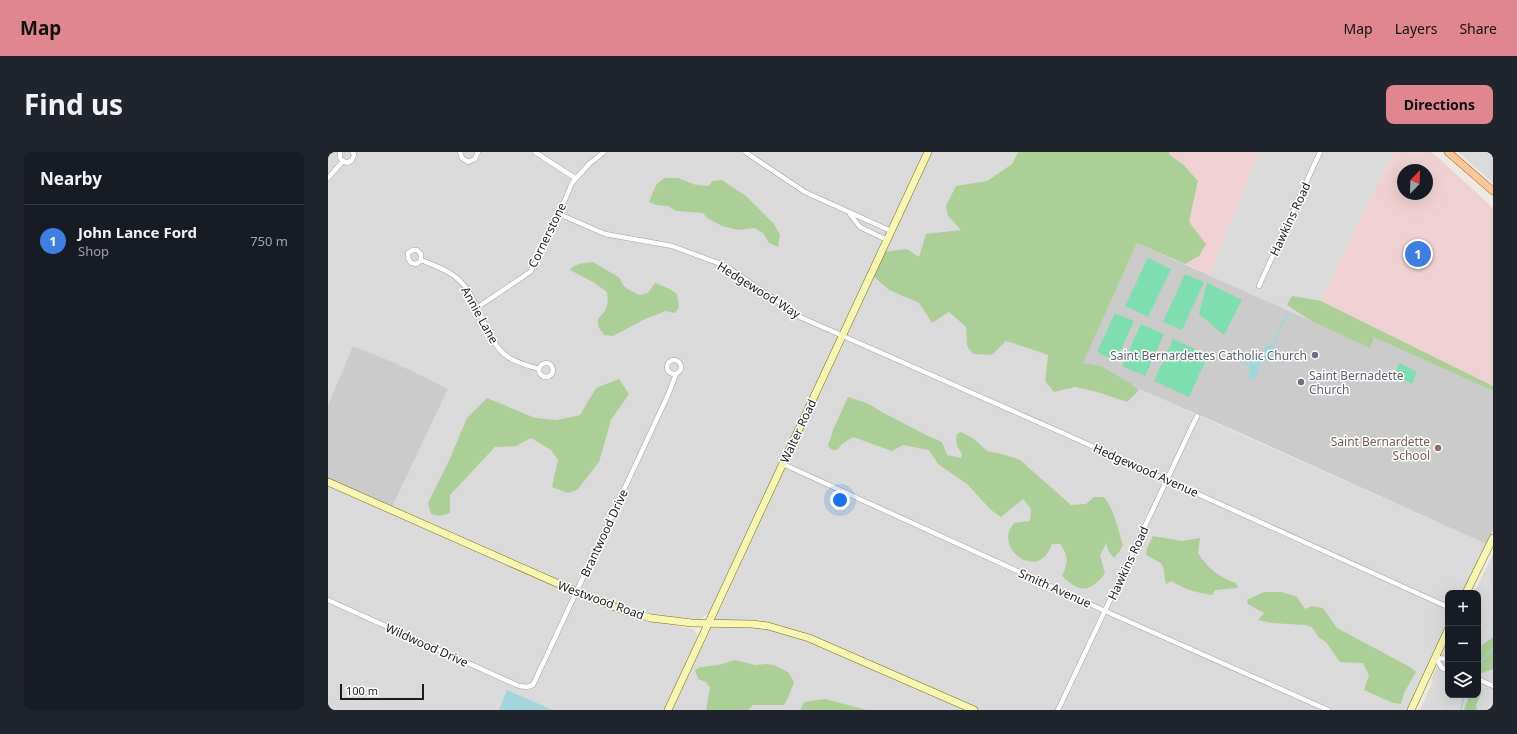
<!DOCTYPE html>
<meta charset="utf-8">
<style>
:root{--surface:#171b24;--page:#20242c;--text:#f1f3f6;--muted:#9ea1a6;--line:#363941;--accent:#df8690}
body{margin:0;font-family:"Noto Sans",sans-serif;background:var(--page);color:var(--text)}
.controls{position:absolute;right:12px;bottom:12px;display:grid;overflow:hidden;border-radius:8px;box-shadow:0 4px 16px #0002}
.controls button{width:36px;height:36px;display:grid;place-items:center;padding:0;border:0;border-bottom:1px solid var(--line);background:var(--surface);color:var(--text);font:20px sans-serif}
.compass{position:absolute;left:1069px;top:12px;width:36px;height:36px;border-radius:50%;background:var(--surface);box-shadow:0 4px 16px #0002;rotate:23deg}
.scale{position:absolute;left:12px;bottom:10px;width:84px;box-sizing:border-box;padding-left:4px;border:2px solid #1d1d1d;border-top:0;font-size:11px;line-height:14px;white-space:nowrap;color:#1d1d1d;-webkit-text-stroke:3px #fff;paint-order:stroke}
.you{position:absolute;left:512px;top:348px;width:14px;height:14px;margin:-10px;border:3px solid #fff;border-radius:50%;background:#1a73e8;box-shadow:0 0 0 6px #1a73e833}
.badge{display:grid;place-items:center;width:26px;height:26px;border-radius:50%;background:var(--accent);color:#fff;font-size:13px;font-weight:700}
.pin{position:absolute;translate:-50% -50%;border:2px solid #fff;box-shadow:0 1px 4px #0006}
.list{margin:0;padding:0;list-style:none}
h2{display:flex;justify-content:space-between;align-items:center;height:52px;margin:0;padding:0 16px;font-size:17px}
h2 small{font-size:13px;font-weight:400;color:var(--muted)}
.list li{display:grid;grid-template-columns:26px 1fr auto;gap:12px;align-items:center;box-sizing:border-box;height:72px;padding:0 16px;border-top:1px solid var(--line)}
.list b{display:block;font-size:15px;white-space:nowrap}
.list p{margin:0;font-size:13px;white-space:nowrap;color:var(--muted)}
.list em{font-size:13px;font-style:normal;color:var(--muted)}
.icon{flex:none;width:22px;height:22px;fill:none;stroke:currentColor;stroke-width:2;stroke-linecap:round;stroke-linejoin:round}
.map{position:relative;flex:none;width:1165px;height:558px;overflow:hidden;border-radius:8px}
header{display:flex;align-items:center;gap:24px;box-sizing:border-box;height:56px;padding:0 20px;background:var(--accent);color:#111}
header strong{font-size:19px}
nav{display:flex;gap:22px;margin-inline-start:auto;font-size:14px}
.intro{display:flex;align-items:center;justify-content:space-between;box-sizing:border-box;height:96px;padding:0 24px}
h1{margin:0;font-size:28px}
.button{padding:10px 18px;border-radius:8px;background:var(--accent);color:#111;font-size:14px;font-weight:700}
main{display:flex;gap:24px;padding:0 24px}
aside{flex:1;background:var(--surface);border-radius:8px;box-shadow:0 4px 16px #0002}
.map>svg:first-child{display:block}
.residential{fill:#dbdada}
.commercial{fill:#efd1d3;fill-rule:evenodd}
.religious{fill:#cbcbcb}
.forest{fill:#acce97}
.pitch{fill:#7fdeb0}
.water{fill:#a2d5dc}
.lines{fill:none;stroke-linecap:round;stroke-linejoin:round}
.stream{stroke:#a2d5dc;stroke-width:1.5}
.street-casing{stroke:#a1a1a1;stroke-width:5.5}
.secondary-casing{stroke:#727305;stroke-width:8}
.primary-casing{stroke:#955500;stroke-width:8}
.street{stroke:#fff;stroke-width:4.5}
.secondary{stroke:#f9f6b5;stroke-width:7}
.primary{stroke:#fcc79a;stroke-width:7}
.worship-dot{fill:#6b7280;stroke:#fff;stroke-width:1.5}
.education-dot{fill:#8d6e63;stroke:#fff;stroke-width:1.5}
.labels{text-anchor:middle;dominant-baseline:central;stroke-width:3;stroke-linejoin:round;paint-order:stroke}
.street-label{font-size:12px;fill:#1d1d1d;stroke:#fff}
.worship-label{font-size:12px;fill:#5b616d;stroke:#fff;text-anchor:end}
.education-label{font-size:12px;fill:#785e54;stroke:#fff;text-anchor:end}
</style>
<header>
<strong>Map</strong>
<nav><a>Map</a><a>Layers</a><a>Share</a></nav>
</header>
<div class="intro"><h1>Find us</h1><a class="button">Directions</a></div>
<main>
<aside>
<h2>Nearby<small></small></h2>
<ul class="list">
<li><span class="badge" style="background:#3f7fe0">1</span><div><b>John Lance Ford</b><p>Shop</p></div><em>750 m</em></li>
</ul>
</aside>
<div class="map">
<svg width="1165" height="558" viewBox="0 0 1165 558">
<rect width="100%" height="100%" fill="#eee9e2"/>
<g class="residential">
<path d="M 0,0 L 596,0 L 382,461 L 371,467 L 335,464 L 307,459 L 257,441 L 64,355 L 120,237 L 25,194 L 0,253 Z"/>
<path d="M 602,0 L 690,0 L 684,12 L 659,29 L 628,35 L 620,64 L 633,78 L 617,81 L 591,105 L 556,100 Z"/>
<path d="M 931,0 L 1065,0 L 983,169 L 881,123 Z"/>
<path d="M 1130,0 L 1165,0 L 1165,31 L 1147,15 Z"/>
<path d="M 544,123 L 561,138 L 591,151 L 604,171 L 621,160 L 638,175 L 639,194 L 664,203 L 678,189 L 720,203 L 717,229 L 726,240 L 747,235 L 769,240 L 811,238 L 807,235 L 1158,392 L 1135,441 L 1120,441 L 1120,473 L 1079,558 L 344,558 L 391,459 L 490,244 L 516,191 Z"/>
<path d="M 0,333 L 282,458 L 317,468 L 365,477 L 369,482 L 369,486 L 336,558 L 0,558 Z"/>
<path d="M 1165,402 L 1165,558 L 1092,558 L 1105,529 L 1103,528 L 1120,488 L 1120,543 L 1150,543 L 1150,441 L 1146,441 Z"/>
</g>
<g class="commercial">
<path d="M 841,0 L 931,0 L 881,123 L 857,112 L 871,104 L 861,70 L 870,29 L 856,13 L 842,3 Z"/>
<path d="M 1065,0 L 1104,0 L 1165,56 L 1165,234 L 993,149 ZM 1075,18 L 1099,18 L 1099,42 L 1075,42 Z"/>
</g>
<g class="religious">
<path d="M 809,91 L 1041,195 L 1046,184 L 1165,239 L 1165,378 L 1158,392 L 919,284 L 754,212 Z"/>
<path d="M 25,194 L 67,211 L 120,237 L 64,355 L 0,327 L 0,253 Z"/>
</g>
<g class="forest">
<path d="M 690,0 L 841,0 L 842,3 L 856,13 L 870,29 L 861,70 L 878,92 L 871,104 L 857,112 L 809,91 L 755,211 L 773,214 L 802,231 L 811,238 L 799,250 L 769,240 L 747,235 L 726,240 L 717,229 L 720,203 L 678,189 L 664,203 L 645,202 L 639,194 L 638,175 L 621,160 L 604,171 L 591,151 L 561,138 L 544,123 L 556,100 L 579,97 L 591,105 L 598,82 L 633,78 L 620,64 L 618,54 L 628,34 L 659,29 L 684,12 Z"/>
<path d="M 336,26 L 350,26 L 368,33 L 381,34 L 384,29 L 394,28 L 418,44 L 446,72 L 452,83 L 450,95 L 441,91 L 435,81 L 427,76 L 410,78 L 394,74 L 379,66 L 375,61 L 348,59 L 340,54 L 328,53 L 321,50 L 328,33 Z"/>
<path d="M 265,110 L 292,126 C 294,136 303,139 312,143 L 320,141 L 327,131 L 342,137 L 349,142 L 351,155 L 347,161 L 338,159 L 317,167 L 285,184 L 276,183 L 270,174 L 270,167 C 279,158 281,152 279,140 L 265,130 L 242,118 C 246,111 257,111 265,110 Z"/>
<path d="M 964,144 L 993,149 L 1165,234 L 1165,239 L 1046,185 L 1042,196 L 983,169 L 959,153 Z"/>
<path d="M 291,227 L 301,242 L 283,268 L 271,310 L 249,338 L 240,341 L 224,335 L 230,308 L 223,298 L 203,286 L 188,294 L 167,295 L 122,343 L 122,361 L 112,364 L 103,362 L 100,351 L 120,311 L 139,266 L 159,246 L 207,266 L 229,268 L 252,263 L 268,236 Z"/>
<path d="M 520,245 L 541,252 L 554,260 L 600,284 L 614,290 L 619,303 L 633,306 L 634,302 C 629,295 627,290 629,282 L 633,280 L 646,287 L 659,299 L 674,302 L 692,308 L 743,353 L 758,352 L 766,345 L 776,345 C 786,357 790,378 795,393 L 791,400 L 786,406 L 781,400 L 778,391 L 772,404 L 777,421 C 772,429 760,441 749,435 C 744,433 739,428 734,424 C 740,411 741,404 732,392 L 724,392 C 712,427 674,403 681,379 C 682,376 685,373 686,371 L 702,369 L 703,357 L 695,347 L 673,365 L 663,358 L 639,332 L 610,312 L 601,298 L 575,293 L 564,299 L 525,285 L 514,292 L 509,298 L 504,298 L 500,294 L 505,278 Z"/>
<path d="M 825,384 L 854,389 L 872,386 L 870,401 C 880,417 891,425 908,431 L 910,436 L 887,438 L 884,443 C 869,441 856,437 843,429 L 838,432 C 834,410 839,414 818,403 L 819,396 Z"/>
<path d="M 936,440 L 954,440 L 969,445 L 977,457 L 984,454 L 995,456 L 1009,476 L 1082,515 L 1088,520 L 1076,541 L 1073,552 L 1065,551 L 1036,538 L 1041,523 L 1035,511 L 1012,510 L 998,490 L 991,486 L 984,475 L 977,473 L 944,471 L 930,468 L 936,461 L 920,452 L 919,448 Z"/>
<path d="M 1165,485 L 1165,517 L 1154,521 L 1150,519 L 1150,494 L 1153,494 Z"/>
<path d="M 407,508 L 427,513 L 438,512 L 446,513 L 460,520 L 466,530 L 460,546 L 456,553 L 425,553 L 420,558 L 378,558 L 382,536 L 378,530 L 370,527 L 367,518 L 373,515 L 391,513 Z"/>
<path d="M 1150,540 L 1153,542 L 1148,553 L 1149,558 L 1136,558 L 1140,547 L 1133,543 L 1150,543 Z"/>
<path d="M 497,547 L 535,557 L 538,558 L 472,558 L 476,550 Z"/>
</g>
<g class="pitch">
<path d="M 820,106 L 843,117 L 820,165 L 797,154 Z"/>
<path d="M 857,122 L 876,130 L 854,178 L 835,170 Z"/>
<path d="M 879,131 L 914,148 L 896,183 L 871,162 Z"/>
<path d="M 787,161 L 806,169 L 788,209 L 769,200 Z"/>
<path d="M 813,172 L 836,182 L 817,224 L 794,214 Z"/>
<path d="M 845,187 L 880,203 L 861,245 L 826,229 Z"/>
<path d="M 1071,211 L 1089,220 L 1084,232 L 1066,224 Z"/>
</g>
<g class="water">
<path d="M 943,192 L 947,194 L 948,201 C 944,205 938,207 934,211 C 929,216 932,223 926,228 L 923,228 L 920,225 L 922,216 L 912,207 L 912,203 L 916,201 C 934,208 929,198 943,192 Z"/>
<path d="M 179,538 L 225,558 L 171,558 Z"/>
</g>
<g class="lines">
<g class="stream">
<path d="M 946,193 L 954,172 L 960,162"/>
<path d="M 1150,513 L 1165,497"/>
<path d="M 1133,558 L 1136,543"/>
</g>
<defs>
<g id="street">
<path d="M 12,0 L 12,6 L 15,9 L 19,11 L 24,8 L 26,3 L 25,0"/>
<path d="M 132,0 L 134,6 L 140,10 L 147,7 L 150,0"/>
<path d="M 207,0 L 247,26"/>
<path d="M 417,0 L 477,40 L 563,79"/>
<path d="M 0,26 L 15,9"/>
<path d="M 231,62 L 277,82 L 344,94 L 398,114 L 472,165 L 737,282 L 1120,455"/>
<path d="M 522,62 L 532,75 L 559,88"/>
<path d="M 93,108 L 93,102 L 89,98 L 85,98 L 80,101 L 80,106 L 83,111 L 89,112 L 93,108 C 107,114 123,119 133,130 C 152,149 159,192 180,205 C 188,211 202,214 211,217"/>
<path d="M 931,134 L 992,0"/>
<path d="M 150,155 L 202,120 L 209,108 L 231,62 L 244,31 L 261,12 L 276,0"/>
<circle cx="346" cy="215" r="7"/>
<circle cx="218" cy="218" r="7"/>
<path d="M 455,312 L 777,459 L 1000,558"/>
<path d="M 0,448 L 191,534 L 199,535 L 205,533 L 340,243 L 348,222"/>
<path d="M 1108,506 L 1114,516 L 1120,518"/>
<path d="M 1108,506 L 1120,507"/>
<path d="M 1150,527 L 1165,534"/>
<path d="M 730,558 L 869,264"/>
</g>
<g id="secondary">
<path d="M 0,330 L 249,440 L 297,459 L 323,466 L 364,471 L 424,472 L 440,474 L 481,486 L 646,558"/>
<path d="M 1138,441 L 1165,386"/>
<path d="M 340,558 L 600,0"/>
<path d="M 1083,558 L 1120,478"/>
</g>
<path id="primary" d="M 1120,0 L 1165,39"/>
</defs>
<use href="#street" class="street-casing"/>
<use href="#secondary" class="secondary-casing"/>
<use href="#primary" class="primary-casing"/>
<use href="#street" class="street"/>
<use href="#secondary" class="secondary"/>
<use href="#primary" class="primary"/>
</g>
<g class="worship-dot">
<circle cx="987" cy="203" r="4"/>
<circle cx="973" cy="230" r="4"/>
</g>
<circle class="education-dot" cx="1110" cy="296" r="4"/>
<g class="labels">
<g class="street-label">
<text transform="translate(962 67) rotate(-65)">Hawkins Road</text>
<text transform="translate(219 83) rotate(-64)">Cornerstone</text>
<text transform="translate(431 138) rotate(32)">Hedgewood Way</text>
<text transform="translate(152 163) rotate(61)">Annie Lane</text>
<text transform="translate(470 279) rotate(-65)">Walter Road</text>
<text transform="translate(818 318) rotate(24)">Hedgewood Avenue</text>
<text transform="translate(276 381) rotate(-65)">Brantwood Drive</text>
<text transform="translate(800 411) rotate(-65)">Hawkins Road</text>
<text transform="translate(727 436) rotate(24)">Smith Avenue</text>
<text transform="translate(273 448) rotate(20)">Westwood Road</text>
<text transform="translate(99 493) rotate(24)">Wildwood Drive</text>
</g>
<g class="worship-label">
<text x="979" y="203">Saint Bernardettes Catholic Church</text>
<text x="981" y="223" text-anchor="start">Saint Bernadette<tspan x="981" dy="14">Church</tspan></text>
</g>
<g class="education-label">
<text x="1102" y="289">Saint Bernardette<tspan x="1102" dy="14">School</tspan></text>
</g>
</g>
</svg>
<div class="controls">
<button>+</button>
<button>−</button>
<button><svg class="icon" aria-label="layers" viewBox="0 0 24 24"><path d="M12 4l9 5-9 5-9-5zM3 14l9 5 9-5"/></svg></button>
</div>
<svg class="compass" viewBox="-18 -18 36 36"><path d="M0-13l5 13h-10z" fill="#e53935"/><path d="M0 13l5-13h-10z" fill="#9ea1a6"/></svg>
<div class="scale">100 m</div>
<div class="you"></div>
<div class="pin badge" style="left:1090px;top:102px;background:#3f7fe0">1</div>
</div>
</main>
